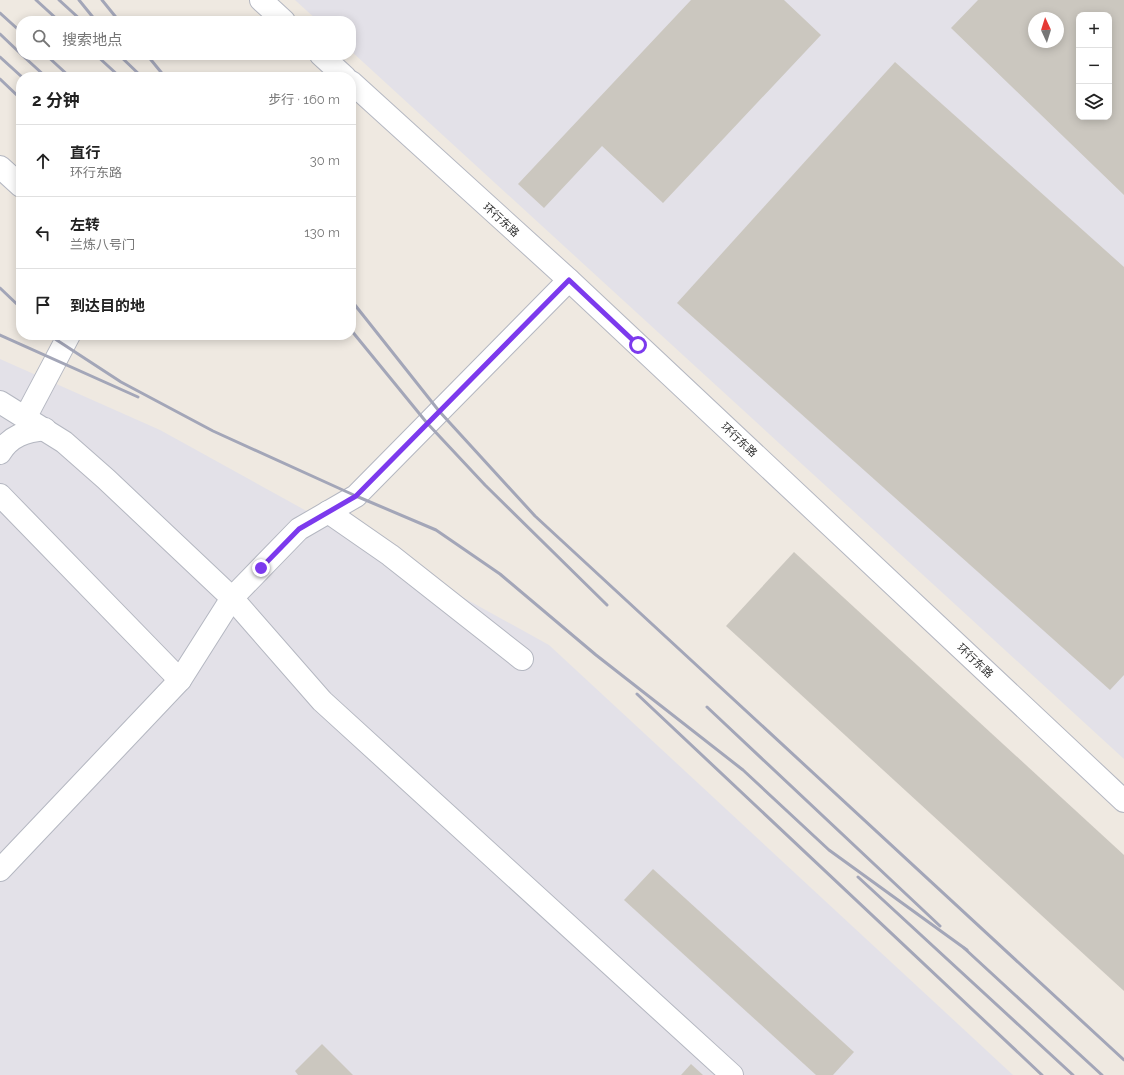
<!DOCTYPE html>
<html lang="zh">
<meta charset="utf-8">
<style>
:root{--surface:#fff;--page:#f6f6f6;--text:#222;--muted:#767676;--line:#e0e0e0}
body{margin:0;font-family:Raleway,"Noto Sans SC",sans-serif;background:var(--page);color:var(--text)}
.controls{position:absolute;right:12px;top:12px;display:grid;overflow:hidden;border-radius:8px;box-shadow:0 2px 10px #0003}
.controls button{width:36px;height:36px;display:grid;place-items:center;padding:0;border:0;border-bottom:1px solid var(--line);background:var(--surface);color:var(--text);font:20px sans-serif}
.compass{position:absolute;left:1028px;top:12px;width:36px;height:36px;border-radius:50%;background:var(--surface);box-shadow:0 2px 10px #0003;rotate:356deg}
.stop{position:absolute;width:12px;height:12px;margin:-9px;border:3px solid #7c3aed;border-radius:50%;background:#fff}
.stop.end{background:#7c3aed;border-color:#fff;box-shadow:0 1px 4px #0008}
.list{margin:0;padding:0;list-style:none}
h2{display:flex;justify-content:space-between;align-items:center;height:52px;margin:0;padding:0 16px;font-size:17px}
h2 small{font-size:13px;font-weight:400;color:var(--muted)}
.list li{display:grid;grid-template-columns:26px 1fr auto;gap:12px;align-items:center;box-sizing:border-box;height:72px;padding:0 16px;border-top:1px solid var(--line)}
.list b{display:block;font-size:15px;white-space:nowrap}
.list p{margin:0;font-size:13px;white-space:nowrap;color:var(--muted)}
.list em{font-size:13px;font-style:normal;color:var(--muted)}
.icon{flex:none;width:22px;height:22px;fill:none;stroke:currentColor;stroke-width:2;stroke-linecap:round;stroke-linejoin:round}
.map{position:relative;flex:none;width:1124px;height:1075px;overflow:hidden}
.search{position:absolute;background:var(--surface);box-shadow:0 2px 10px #0003;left:16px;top:16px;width:340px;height:44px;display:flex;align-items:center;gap:10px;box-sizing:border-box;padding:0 14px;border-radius:16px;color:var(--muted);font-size:15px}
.panel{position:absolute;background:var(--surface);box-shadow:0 2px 10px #0003;left:16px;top:72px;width:340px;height:268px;border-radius:16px}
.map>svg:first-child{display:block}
.industrial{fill:#e3e1e8;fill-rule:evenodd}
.building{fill:#cbc7bf;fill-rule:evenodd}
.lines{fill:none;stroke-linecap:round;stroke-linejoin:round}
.minor-casing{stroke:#b4b7c1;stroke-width:24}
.minor{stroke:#fff;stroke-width:22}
.rail{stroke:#a3a6b8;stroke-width:3}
.route{stroke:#7c3aed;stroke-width:5}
.labels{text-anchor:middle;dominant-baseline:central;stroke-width:3;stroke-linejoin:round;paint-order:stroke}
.street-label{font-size:11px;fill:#2e2e2e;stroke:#fff}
</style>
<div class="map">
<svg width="1124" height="1075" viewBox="0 0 1124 1075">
<rect width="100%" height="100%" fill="#efe9e1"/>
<g class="industrial">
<path d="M 295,0 L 1124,0 L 1124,759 L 351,51 L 351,21 L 318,21 ZM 1079,15 L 1109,15 L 1109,117 L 1079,117 ZM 1034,18 L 1058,18 L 1058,42 L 1034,42 Z"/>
<path d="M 0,359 L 160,430 L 549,645 L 1013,1075 L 0,1075 Z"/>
</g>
<g class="building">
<path d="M 691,0 L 784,0 L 821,35 L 663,203 L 602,146 L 544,208 L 518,184 Z"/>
<path d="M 978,0 L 1124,0 L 1124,195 L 951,28 ZM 1079,15 L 1109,15 L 1109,117 L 1079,117 ZM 1034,18 L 1058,18 L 1058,42 L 1034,42 Z"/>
<path d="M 895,62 L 1124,267 L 1124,675 L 1110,690 L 677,303 Z"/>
<path d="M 794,552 L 1124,855 L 1124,991 L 726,626 Z"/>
<path d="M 653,869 L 854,1052 L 833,1075 L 816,1075 L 624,900 Z"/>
<path d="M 322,1044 L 353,1075 L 298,1075 L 295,1071 Z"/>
<path d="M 691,1064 L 703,1075 L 681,1075 Z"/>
</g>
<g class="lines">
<defs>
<g id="minor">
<path d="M 261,0 L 284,21"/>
<path d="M 321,55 L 345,77"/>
<path d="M 351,82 L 569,280 L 1124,801"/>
<path d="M 0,167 L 21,186"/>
<path d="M 0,402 L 64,442 L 106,479 L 232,598 L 322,701 L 732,1075"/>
<path d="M 25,418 L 69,335"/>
<path d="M 0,453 C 10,436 26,431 45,429"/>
<path d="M 0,495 L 180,680"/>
<path d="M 328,512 L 390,555 L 522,659"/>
<path d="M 0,870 L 180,680 L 232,598 L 299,529 L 356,496 L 569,280"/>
</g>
</defs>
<use href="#minor" class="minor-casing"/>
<use href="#minor" class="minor"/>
<g class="rail">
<path d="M 36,0 L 59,21"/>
<path d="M 59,0 L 82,21"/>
<path d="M 79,0 L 96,21"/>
<path d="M 102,0 L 119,21"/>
<path d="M 0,13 L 21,32"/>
<path d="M 0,34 L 21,54"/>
<path d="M 22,55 L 46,77"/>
<path d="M 46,55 L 70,77"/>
<path d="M 96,55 L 120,77"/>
<path d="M 119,55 L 142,77"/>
<path d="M 147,55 L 165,77"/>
<path d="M 0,57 L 22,77"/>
<path d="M 0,79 L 21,99"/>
<path d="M 0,288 L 21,308"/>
<path d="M 351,300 L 439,411 L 535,516 L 1124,1060"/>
<path d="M 351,330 L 427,423 L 485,485 L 607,605"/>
<path d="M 0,335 L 138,397"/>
<path d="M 49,335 L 121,382 L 213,431 L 356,496 L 436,530 L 500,574 L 596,655 L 743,770 L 829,850 L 967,950"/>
<path d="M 637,694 L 1042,1075"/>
<path d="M 707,707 L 940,926"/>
<path d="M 858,877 L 1073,1075"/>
<path d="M 964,948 L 1102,1075"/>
</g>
</g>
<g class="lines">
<path class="route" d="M 261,568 L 299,529 L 356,496 L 569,280 L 638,345"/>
</g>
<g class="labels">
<g class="street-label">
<text transform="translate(501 220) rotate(42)">环行东路</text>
<text transform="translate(739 440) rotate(43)">环行东路</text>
<text transform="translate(975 661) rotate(43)">环行东路</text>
</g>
</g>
</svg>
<div class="controls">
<button>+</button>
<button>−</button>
<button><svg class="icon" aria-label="layers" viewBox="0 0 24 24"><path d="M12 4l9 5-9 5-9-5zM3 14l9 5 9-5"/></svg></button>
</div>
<svg class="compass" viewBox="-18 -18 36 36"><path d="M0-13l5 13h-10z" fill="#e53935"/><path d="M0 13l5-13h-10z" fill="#767676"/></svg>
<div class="stop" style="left:638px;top:345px"></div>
<div class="stop end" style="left:261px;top:568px"></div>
<div class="search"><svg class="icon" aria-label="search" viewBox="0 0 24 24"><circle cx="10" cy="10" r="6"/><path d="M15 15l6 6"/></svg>搜索地点</div>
<section class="panel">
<h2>2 分钟<small>步行 · 160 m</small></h2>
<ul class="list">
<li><svg class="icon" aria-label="ahead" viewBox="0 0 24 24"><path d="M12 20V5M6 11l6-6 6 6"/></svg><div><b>直行</b><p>环行东路</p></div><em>30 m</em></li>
<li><svg class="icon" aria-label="left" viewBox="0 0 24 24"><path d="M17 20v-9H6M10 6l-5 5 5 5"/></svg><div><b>左转</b><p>兰炼八号门</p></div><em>130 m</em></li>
<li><svg class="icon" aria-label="arrive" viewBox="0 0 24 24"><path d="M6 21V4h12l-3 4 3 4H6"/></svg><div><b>到达目的地</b></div></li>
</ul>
</section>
</div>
